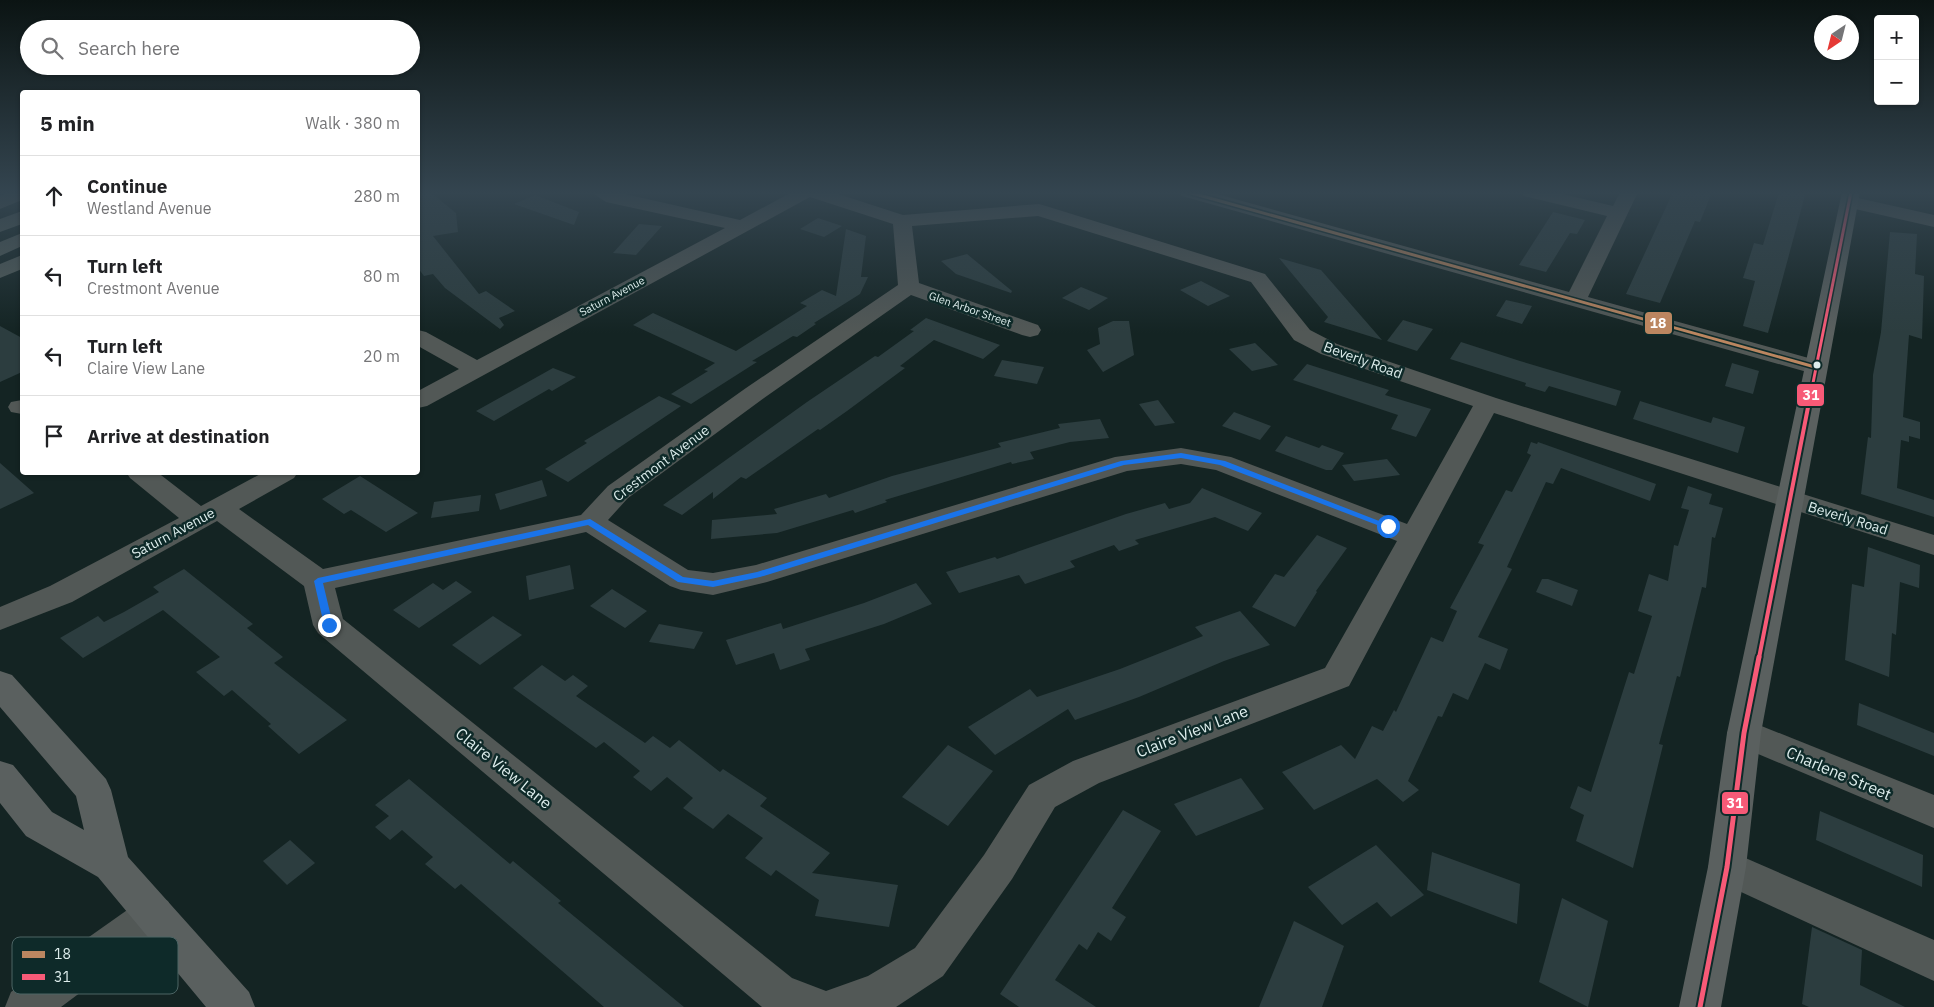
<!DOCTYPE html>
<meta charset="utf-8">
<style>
:root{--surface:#fff;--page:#f2f2f2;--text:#202124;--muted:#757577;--line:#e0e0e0}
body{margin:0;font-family:"IBM Plex Sans",sans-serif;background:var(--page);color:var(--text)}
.controls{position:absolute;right:15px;top:15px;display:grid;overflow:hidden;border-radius:5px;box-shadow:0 1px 4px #0004}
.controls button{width:45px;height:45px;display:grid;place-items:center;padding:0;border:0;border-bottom:1px solid var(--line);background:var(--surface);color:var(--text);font:25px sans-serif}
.compass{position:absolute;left:1814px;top:15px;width:45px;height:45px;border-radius:50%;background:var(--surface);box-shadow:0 1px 4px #0004;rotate:215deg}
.stop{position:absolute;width:15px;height:15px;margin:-11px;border:4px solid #1a73e8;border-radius:50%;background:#fff}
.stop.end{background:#1a73e8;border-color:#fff;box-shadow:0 1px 5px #0008}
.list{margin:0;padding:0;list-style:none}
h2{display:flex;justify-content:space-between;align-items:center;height:65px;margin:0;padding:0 20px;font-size:21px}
h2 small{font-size:16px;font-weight:400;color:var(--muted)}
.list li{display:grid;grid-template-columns:32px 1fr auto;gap:15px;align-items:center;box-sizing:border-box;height:80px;padding:0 20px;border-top:1px solid var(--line)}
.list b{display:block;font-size:19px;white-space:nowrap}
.list p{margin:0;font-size:16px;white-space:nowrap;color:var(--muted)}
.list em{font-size:16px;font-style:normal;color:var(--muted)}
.icon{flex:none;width:28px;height:28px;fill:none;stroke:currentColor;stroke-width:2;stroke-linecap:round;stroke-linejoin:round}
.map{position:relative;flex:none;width:1934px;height:1007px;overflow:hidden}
.search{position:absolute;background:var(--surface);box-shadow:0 1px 4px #0004;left:20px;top:20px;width:400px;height:55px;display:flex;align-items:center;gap:12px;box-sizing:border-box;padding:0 18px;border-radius:28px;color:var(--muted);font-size:19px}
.panel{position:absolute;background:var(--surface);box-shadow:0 1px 4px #0004;left:20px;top:90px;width:400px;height:385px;border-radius:5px}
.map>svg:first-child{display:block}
.building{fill:#2c3d3f}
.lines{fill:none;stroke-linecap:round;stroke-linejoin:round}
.minor{fill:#525856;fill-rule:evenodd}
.major{fill:#5a605f;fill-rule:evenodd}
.highway{fill:#545e5b;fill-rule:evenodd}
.bus-1-casing{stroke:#0e2a29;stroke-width:6}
.bus-2-far2-casing{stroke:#0e2a29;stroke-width:6}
.bus-2-far1-casing{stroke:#0e2a29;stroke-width:8}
.bus-2-casing{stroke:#0e2a29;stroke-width:9}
.bus-1{stroke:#bb8660;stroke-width:3}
.bus-2-far2{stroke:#f75a77;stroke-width:3}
.bus-2-far1{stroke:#f75a77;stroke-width:4}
.bus-2{stroke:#f75a77;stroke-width:5}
.route{fill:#1a73e8}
.bus-dot{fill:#ddedec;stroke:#0e2a29;stroke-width:2}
.labels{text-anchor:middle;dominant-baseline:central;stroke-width:5;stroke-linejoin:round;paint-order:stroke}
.far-street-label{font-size:11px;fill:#ddedec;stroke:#0e2a29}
.street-label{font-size:14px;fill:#ddedec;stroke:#0e2a29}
.near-street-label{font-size:16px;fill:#ddedec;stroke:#0e2a29}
.key{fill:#0e2a29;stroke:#4c6464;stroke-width:1}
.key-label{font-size:14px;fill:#ddedec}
.line-badge{stroke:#0e2a29;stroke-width:2}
.badge-label{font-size:14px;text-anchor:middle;font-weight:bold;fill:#fff}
</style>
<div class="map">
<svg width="1934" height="1007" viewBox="0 0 1934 1007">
<rect width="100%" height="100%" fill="#142423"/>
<g class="building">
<path d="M 418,192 L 430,192 L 456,213 L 458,232 L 433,236 L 479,294 L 486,291 L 515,311 L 499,318 L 504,325 L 500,329 L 445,288 L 433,274 L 424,276 L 418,268 Z"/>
<path d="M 1673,192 L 1712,192 L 1700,222 L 1695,221 L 1660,303 L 1626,294 Z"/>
<path d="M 1779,192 L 1805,192 L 1804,199 L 1768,333 L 1743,326 L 1755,281 L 1743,278 L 1754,243 L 1763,245 Z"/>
<path d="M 535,195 L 579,212 L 574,225 L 514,204 Z"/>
<path d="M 1553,212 L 1585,220 L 1577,234 L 1570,233 L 1546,272 L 1519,265 Z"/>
<path d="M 818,218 L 842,226 L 824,237 L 800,229 Z"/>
<path d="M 639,224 L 662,226 L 636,255 L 613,253 Z"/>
<path d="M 846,229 L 866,236 L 861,277 L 868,277 L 860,294 L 814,323 L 816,324 L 797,337 L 793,336 L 752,361 L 757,362 L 691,404 L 671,394 L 708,371 L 704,370 L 715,363 L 633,325 L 653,313 L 736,351 L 807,306 L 800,303 L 822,290 L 836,296 Z"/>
<path d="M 1890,232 L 1917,234 L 1915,274 L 1924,276 L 1922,339 L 1909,335 L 1903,417 L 1920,422 L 1920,439 L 1909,436 L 1909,442 L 1901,440 L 1897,488 L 1934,500 L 1934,517 L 1861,494 L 1868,437 L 1871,438 L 1873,375 L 1881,332 Z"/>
<path d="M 967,254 L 1012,291 L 1011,293 L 956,274 L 941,261 Z"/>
<path d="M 1279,258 L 1321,270 L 1382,340 L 1324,322 L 1328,317 Z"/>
<path d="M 1201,281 L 1230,296 L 1208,306 L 1180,290 Z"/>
<path d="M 1081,287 L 1108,298 L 1089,310 L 1062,298 Z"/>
<path d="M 1506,300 L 1532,306 L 1522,324 L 1496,316 Z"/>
<path d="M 926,318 L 1000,345 L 983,359 L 934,340 L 900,366 L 905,368 L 847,411 L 820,430 L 818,429 L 746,479 L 741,477 L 713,499 L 713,492 L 682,515 L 663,505 L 807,402 L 875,356 L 878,357 L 914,331 L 910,330 Z"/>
<path d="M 1403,320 L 1433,329 L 1417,351 L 1387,341 Z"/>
<path d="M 1113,321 L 1129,321 L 1134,355 L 1103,372 L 1087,350 L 1100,344 L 1098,328 Z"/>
<path d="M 0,326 L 22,338 L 22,372 L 0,382 Z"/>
<path d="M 1461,342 L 1520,361 L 1621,391 L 1616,406 L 1549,386 L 1545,392 L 1525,386 L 1526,383 L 1450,359 Z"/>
<path d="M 1255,343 L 1278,365 L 1252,371 L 1229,349 Z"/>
<path d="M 1002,360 L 1044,367 L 1037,384 L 994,376 Z"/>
<path d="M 1732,363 L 1759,371 L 1753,394 L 1725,386 Z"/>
<path d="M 1307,364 L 1389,390 L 1385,395 L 1431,409 L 1416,437 L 1391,429 L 1398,415 L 1293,380 Z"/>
<path d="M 553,368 L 576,377 L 552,391 L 549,389 L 494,421 L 476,411 Z"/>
<path d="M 659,396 L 681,406 L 568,482 L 545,469 L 587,443 L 584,441 Z"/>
<path d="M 1158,400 L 1175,423 L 1155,426 L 1139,404 Z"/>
<path d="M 1640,401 L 1711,423 L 1713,417 L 1745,427 L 1738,453 L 1633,419 Z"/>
<path d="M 1234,412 L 1271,426 L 1260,440 L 1222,426 Z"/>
<path d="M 1100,419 L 1109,438 L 1070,442 L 1030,452 L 1034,459 L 1012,464 L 1011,462 L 885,500 L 887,502 L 855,513 L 853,510 L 777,533 L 711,539 L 712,520 L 777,514 L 774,509 L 826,494 L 829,498 L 892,476 L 1001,447 L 998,443 L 1060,428 L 1058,424 Z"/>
<path d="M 1286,436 L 1319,448 L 1322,445 L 1344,453 L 1332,470 L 1326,470 L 1275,451 Z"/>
<path d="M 1531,442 L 1537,444 L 1538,442 L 1656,484 L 1650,501 L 1561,468 L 1553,484 L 1546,482 L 1507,567 L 1512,569 L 1478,637 L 1508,649 L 1500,670 L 1485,663 L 1468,700 L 1453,693 L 1442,717 L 1438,716 L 1408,781 L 1419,790 L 1403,802 L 1377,779 L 1314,810 L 1282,772 L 1341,745 L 1355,759 L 1372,726 L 1383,731 L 1394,710 L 1396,712 L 1431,637 L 1443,642 L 1457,611 L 1450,608 L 1484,545 L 1478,543 L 1506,490 L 1512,492 L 1531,455 L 1527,453 Z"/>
<path d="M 1387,459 L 1400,475 L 1354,481 L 1342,465 Z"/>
<path d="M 0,463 L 34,493 L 0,509 Z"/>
<path d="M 360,476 L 418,513 L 386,532 L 351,510 L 344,514 L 322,499 Z"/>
<path d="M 542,480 L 547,496 L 500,510 L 495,494 Z"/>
<path d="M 1688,486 L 1712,494 L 1709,504 L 1723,508 L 1715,538 L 1712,537 L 1706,588 L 1702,587 L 1680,677 L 1677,676 L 1659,744 L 1663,745 L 1633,868 L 1576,841 L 1584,815 L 1570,808 L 1578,786 L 1591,792 L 1629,672 L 1634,674 L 1652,616 L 1638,611 L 1649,574 L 1668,581 L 1674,545 L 1678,546 L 1689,510 L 1681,508 Z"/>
<path d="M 1202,488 L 1262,513 L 1248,531 L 1215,517 L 1135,540 L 1139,544 L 1119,551 L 1114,545 L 1070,561 L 1075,567 L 1025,584 L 1019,575 L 959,593 L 946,572 L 995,557 L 997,559 L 1126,514 L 1165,503 L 1169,509 L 1190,503 Z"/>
<path d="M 481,495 L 479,511 L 431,518 L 434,502 Z"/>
<path d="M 1317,535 L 1347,548 L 1316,591 L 1317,592 L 1295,627 L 1252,607 L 1275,574 L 1284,577 Z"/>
<path d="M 1868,547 L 1920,565 L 1919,588 L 1900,582 L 1896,635 L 1892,633 L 1889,677 L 1845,660 L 1852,584 L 1864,587 Z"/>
<path d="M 570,565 L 574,589 L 529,600 L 526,576 Z"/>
<path d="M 184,569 L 253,624 L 247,628 L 283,657 L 274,663 L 347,720 L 299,754 L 268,726 L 271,724 L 232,690 L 224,696 L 196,672 L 220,657 L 163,610 L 83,658 L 60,638 L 98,616 L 104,622 L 124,612 L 159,592 L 153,587 Z"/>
<path d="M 1542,579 L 1548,579 L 1578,590 L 1572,606 L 1536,592 Z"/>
<path d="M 456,581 L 472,592 L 419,628 L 393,610 L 433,583 L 443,590 Z"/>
<path d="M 916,583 L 932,604 L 884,624 L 805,649 L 810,660 L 780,670 L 774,653 L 736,665 L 726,640 L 781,623 L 783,629 L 864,603 Z"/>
<path d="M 612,589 L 647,611 L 625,628 L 590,606 Z"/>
<path d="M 1240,611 L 1270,645 L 1224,661 L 1139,697 L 1075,720 L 1068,709 L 995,755 L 968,727 L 1030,689 L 1037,697 L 1120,669 L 1203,636 L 1195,627 Z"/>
<path d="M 493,616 L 522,635 L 480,665 L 452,645 Z"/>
<path d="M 659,624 L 703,632 L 694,649 L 649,642 Z"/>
<path d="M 542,665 L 565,681 L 573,675 L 588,686 L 576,696 L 645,743 L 653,736 L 670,748 L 679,740 L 720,772 L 723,769 L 767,798 L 760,806 L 830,853 L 812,873 L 898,885 L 889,927 L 815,916 L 819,900 L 776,870 L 771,876 L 745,858 L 763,838 L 728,814 L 713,829 L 683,808 L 693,798 L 667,777 L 651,791 L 633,777 L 640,771 L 604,742 L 596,748 L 513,688 Z"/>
<path d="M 1859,703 L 1934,733 L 1934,756 L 1857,725 Z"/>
<path d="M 948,745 L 993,771 L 948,826 L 902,797 Z"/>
<path d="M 1241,778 L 1264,809 L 1196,836 L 1174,804 Z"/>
<path d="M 409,779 L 510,864 L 513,861 L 561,901 L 558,903 L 684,1007 L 604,1007 L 461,884 L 455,889 L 425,864 L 433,857 L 402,830 L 390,840 L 375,827 L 389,816 L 375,805 Z"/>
<path d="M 1123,810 L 1161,831 L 1112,908 L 1126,917 L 1111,941 L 1098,932 L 1087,950 L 1079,944 L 1055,980 L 1096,1007 L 1019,1007 L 1000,994 Z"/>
<path d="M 1820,811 L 1923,855 L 1922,887 L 1816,840 Z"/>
<path d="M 290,840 L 315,863 L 287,885 L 263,861 Z"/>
<path d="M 1376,845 L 1424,895 L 1391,917 L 1377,902 L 1342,925 L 1308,887 Z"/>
<path d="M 1432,852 L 1520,884 L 1517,924 L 1427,890 Z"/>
<path d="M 1562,898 L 1608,921 L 1588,1007 L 1539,982 Z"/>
<path d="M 1294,921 L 1344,946 L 1322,1007 L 1259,1007 Z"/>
<path d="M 1812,927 L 1862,950 L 1860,985 L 1905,1007 L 1809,1007 L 1802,1004 Z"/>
</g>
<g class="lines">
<g class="minor">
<path d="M 10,192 L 22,192 L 22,200 L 0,209 L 0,196 Z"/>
<path d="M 591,192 L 616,192 L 740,220 L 792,192 L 832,192 L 903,215 L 1039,204 L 1046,206 L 1265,274 L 1310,330 L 1337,344 L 1496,398 L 1934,535 L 1934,555 L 1494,413 L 1349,686 L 1099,783 L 1055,807 L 1012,879 L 943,976 L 896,1007 L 762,1007 L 318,633 L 313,625 L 304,586 L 217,521 L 72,602 L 0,630 L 0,607 L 50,586 L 179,518 L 130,478 L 126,472 L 157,472 L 201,506 L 264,472 L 298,472 L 294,478 L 239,509 L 323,569 L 581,515 L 608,486 L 746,388 L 898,285 L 893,224 L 810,197 L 427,406 L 418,408 L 418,391 L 459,369 L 418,346 L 418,330 L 426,332 L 477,360 L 725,228 L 606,202 ZM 1038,216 L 1251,282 L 1294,340 L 1321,354 L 1473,406 L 1407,524 L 1231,457 L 1181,448 L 1115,457 L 756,565 L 713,573 L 688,570 L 608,520 L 628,498 L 764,398 L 911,295 L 1022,335 L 1030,337 L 1038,335 L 1041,330 L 1038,325 L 919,283 L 912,226 ZM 1181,464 L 1216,470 L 1397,541 L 1325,668 L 1073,761 L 1029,785 L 984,855 L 915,948 L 868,976 L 826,991 L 792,978 L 343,619 L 335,588 L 586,532 L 670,586 L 681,590 L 713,595 L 767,582 L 1127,471 Z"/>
<path d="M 1179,192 L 1210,192 L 1569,292 L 1607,216 L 1524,196 L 1521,192 L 1554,192 L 1613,206 L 1620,192 L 1638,192 L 1588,297 L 1823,362 L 1827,367 L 1823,372 L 1815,374 L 1807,372 L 1182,196 Z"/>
<path d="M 1849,196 L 1934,215 L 1934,227 L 1842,206 L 1840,202 L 1842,198 Z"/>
<path d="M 22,400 L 22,414 L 11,412 L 8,407 L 11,402 Z"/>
<path d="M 1744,719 L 1934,795 L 1934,828 L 1732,743 L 1727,733 L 1732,723 Z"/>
<path d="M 1727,850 L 1934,940 L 1934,981 L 1713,879 L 1708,867 L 1713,855 Z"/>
<path d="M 154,895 L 168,901 L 174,914 L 168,927 L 61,1007 L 5,1007 L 11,992 L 140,901 Z"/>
</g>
<g class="major">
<path d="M 1842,192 L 1860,192 L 1761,733 L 1746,867 L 1721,1007 L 1679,1007 L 1708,867 L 1727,733 Z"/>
<path d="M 0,671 L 12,675 L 106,779 L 111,790 L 128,857 L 249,992 L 255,1007 L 206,1007 L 98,877 L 26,836 L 0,803 L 0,761 L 13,765 L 52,812 L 84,830 L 76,796 L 0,707 Z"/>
</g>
<g class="highway">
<path d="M 22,211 L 22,224 L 0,232 L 0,219 Z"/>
<path d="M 22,233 L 22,246 L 0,256 L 0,242 Z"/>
<path d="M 22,255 L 22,269 L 0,278 L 0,264 Z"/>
</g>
<defs>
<path id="bus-1" d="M 1188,192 L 1815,367"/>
<path id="bus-2-far2" d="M 1811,393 L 1851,192"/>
<path id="bus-2-far1" d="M 1759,658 L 1811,392"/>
<path id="bus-2" d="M 1700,1007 L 1727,867 L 1744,733 L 1759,657"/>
</defs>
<use href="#bus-1" class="bus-1-casing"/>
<use href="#bus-2-far2" class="bus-2-far2-casing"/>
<use href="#bus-2-far1" class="bus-2-far1-casing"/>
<use href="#bus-2" class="bus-2-casing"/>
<use href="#bus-1" class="bus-1"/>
<use href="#bus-2-far2" class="bus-2-far2"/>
<use href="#bus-2-far1" class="bus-2-far1"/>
<use href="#bus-2" class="bus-2"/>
</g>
<linearGradient id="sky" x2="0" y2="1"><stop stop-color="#0b1413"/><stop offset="0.58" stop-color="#344550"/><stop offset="1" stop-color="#344550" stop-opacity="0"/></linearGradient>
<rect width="1934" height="333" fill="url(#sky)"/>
<path class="route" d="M 1181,453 L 1225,461 L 1392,526 L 1385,528 L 1220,465 L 1181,458 L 1124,465 L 760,577 L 713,587 L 678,582 L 588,525 L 323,583 L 333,625 L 329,628 L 324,625 L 314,581 L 318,578 L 590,519 L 683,577 L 713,581 L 757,572 L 1121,461 Z"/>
<circle class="bus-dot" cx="1817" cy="365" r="4.5"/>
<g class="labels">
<g class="far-street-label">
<text transform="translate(612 296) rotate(-28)">Saturn Avenue</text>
<text transform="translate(970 309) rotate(19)">Glen Arbor Street</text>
</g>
<g class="street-label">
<text transform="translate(1363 360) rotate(20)">Beverly Road</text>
<text transform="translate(661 463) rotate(-37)">Crestmont Avenue</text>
<text transform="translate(1848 518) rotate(17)">Beverly Road</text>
<text transform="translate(173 533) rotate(-28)">Saturn Avenue</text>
</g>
<g class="near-street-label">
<text transform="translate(1192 731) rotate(-21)">Claire View Lane</text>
<text transform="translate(504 768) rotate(39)">Claire View Lane</text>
<text transform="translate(1839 773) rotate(23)">Charlene Street</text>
</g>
</g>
<rect x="12" y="937" width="166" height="57" rx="8" class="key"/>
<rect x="22" y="951" width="23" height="7" fill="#bb8660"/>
<rect x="22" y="974" width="23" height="6" fill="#f75a77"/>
<g class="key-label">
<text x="54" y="959">18</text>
<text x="54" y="982">31</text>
</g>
<g class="line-badge">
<rect x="1644" y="311" width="29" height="24" rx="5" fill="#bb8660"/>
<rect x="1796" y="383" width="29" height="24" rx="5" fill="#f75a77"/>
<rect x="1721" y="791" width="28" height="24" rx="5" fill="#f75a77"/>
</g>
<g class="badge-label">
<text x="1658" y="328">18</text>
<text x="1811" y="400">31</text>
<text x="1735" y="808">31</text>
</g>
</svg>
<div class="controls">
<button>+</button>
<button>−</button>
</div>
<svg class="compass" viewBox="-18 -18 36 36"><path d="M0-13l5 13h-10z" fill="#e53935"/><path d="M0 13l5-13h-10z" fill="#757577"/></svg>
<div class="stop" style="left:1388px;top:526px"></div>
<div class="stop end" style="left:329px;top:625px"></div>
<div class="search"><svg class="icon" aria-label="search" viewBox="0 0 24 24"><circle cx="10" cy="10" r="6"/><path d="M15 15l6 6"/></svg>Search here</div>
<section class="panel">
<h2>5 min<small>Walk · 380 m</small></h2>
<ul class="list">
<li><svg class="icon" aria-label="ahead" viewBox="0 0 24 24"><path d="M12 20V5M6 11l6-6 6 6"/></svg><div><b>Continue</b><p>Westland Avenue</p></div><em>280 m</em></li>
<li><svg class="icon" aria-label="left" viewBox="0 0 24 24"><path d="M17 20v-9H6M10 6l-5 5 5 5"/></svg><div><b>Turn left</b><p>Crestmont Avenue</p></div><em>80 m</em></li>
<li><svg class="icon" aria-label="left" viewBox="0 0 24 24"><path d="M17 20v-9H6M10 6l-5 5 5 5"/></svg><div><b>Turn left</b><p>Claire View Lane</p></div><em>20 m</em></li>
<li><svg class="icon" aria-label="arrive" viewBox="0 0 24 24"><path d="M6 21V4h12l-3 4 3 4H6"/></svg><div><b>Arrive at destination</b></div></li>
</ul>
</section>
</div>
